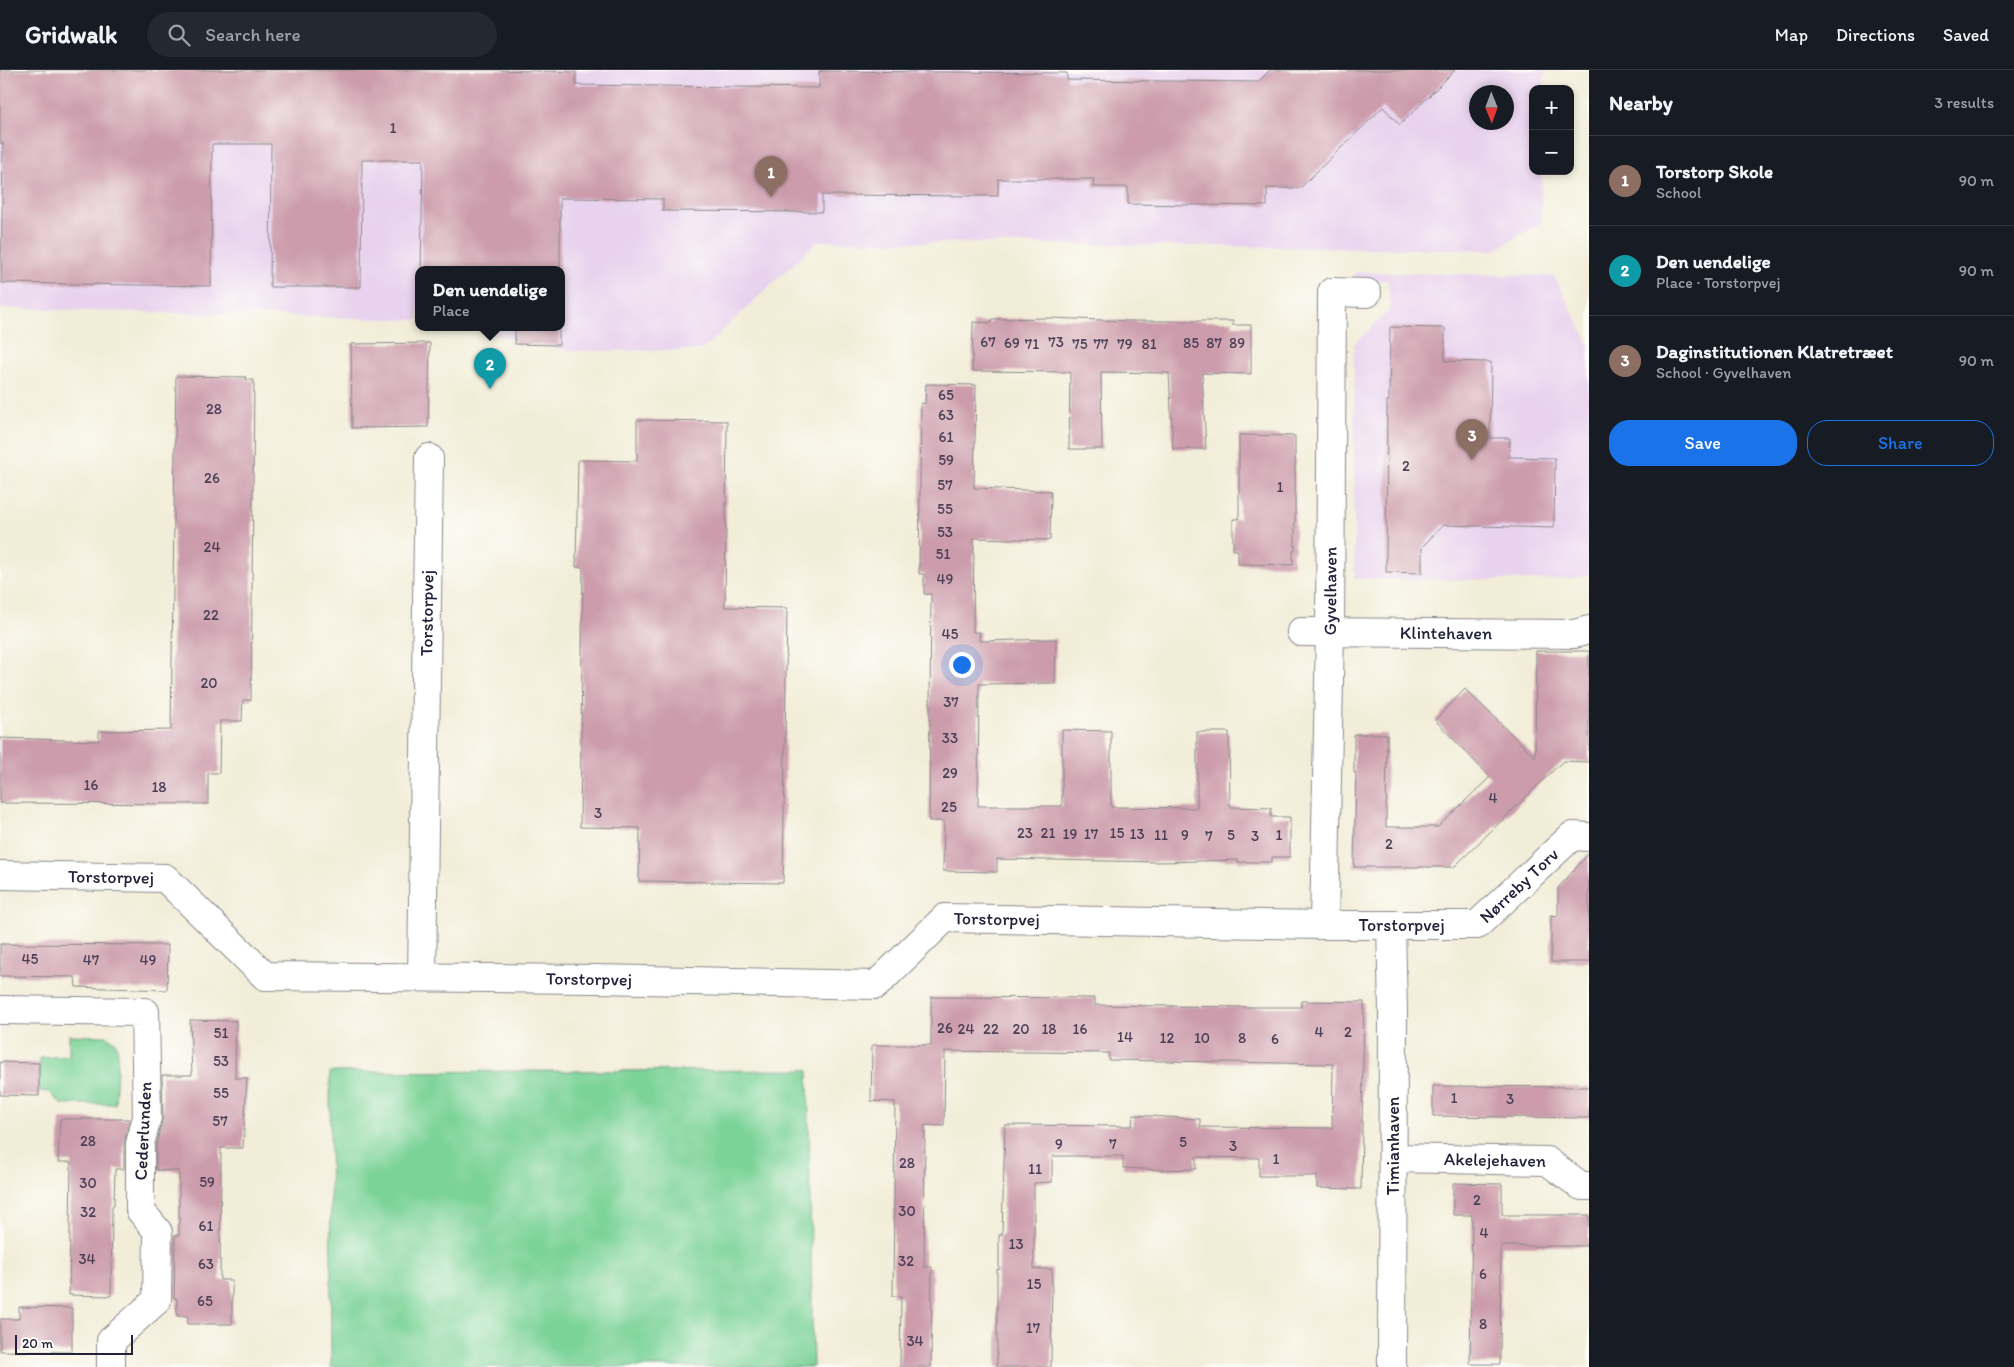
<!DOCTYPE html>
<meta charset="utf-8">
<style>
:root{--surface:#171b24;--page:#242831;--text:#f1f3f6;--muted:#9ea1a6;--line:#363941;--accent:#1a73e8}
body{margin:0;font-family:Itim,sans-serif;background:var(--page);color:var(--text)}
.controls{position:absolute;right:15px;top:15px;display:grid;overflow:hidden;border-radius:10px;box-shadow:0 2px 8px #0003}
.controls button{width:45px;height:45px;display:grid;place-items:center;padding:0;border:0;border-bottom:1px solid var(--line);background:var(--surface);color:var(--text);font:25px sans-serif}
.compass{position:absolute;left:1469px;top:15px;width:45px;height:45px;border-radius:50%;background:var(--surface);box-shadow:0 2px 8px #0003;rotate:179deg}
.scale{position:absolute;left:15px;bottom:12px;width:118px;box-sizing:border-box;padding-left:5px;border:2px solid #22223b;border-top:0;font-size:14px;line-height:18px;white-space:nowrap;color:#22223b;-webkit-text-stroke:4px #fdfcf7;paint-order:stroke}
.you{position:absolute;left:961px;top:594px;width:18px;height:18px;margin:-12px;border:4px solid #fff;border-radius:50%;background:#1a73e8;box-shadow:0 0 0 8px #1a73e833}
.badge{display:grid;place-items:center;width:32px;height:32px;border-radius:50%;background:var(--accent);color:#fff;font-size:16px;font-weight:700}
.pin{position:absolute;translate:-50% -41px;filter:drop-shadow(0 1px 2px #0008)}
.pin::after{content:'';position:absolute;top:26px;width:18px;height:15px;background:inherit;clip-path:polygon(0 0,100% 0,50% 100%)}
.popup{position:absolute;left:415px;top:196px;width:150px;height:65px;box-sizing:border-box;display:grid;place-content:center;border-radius:10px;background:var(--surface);filter:drop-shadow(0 1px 4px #0005);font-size:16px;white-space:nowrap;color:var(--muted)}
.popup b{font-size:19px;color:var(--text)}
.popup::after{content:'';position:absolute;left:50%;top:100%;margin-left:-10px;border:10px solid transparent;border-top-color:var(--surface)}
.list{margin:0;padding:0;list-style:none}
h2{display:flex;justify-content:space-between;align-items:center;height:65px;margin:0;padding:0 20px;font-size:21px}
h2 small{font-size:16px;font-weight:400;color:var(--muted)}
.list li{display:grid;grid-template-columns:32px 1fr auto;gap:15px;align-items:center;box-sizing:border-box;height:90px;padding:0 20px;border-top:1px solid var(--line)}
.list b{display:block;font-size:19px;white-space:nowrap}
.list p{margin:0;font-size:16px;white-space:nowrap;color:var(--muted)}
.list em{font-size:16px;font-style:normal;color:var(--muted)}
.actions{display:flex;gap:10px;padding:15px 20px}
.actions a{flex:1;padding:11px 0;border:1px solid var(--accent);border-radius:20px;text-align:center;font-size:18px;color:var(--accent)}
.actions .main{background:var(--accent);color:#fff}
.icon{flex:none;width:28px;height:28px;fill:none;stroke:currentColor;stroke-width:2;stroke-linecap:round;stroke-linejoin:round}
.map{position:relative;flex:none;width:1589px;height:1297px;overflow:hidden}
header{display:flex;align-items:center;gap:30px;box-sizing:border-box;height:70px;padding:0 25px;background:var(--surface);border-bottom:1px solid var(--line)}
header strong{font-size:24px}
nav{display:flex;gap:28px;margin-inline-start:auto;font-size:18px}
.search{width:350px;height:45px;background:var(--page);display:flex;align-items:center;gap:12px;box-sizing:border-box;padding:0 18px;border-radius:28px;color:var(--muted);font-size:19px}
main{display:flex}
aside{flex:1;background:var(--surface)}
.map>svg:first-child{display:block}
.built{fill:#e8d2ee;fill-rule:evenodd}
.green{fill:#7cd398;stroke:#4f7a6a}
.building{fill:#cc9cac}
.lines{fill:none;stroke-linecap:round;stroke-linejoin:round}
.street-casing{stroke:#8a888a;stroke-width:30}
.street{stroke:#fff;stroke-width:28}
.labels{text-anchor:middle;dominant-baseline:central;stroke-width:4;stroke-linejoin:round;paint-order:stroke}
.number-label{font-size:15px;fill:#4c4057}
.street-label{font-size:18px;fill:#22223b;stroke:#fdfcf7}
</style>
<header>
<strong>Gridwalk</strong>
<div class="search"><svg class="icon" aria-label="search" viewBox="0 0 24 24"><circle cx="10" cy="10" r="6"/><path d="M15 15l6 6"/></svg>Search here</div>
<nav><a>Map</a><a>Directions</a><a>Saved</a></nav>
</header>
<main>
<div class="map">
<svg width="1589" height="1297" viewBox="0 0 1589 1297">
<rect width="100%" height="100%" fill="#fdfcf7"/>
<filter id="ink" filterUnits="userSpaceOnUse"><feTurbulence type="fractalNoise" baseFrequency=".02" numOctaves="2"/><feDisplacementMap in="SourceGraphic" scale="10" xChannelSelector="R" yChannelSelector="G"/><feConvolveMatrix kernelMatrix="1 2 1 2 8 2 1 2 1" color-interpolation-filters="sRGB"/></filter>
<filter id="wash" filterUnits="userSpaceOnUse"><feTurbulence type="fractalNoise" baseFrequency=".0096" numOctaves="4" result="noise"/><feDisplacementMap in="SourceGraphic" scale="20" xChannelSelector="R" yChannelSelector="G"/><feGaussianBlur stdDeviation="1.12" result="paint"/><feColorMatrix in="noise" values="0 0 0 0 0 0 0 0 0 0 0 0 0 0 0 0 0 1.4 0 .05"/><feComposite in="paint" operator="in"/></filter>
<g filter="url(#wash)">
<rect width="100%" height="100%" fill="#f2edd8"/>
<g class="built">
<path d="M 0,0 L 1545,0 L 1544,19 L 1533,19 L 1533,101 L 1542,101 L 1541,153 L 1495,180 L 818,171 L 702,280 L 569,281 L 464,258 L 561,258 L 561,200 L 419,200 L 419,250 L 0,238 ZM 1476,22 L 1506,22 L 1506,52 L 1476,52 Z"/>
<path d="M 1355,202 L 1554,206 L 1589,274 L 1589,505 L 1569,509 L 1525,510 L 1354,509 L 1354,274 L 1390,239 L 1388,210 L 1355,209 Z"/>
</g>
<g class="green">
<path d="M 69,965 L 106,966 L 115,971 L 118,981 L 115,1034 L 61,1034 L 49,1022 L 39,1021 L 40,988 L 69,986 Z"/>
<path d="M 808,1000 L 813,1297 L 331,1297 L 330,1002 Z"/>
</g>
<g id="blocks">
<g class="building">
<path d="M 0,0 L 495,0 L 576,2 L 576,15 L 819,18 L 819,1 L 1067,3 L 1067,10 L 1258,12 L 1270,0 L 1455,0 L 1400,55 L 1383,37 L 1300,118 L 1267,118 L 1267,136 L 1128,134 L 1128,117 L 1093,117 L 1094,109 L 998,109 L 998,126 L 822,125 L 822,142 L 663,141 L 663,129 L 560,128 L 560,200 L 421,200 L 423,90 L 362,90 L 361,217 L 270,217 L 271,74 L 212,74 L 211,216 L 1,213 L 3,73 L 0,73 Z"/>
<path d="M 1049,248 L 1129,251 L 1233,251 L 1232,255 L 1251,255 L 1251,304 L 1202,303 L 1206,379 L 1173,379 L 1169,303 L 1101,302 L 1102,379 L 1069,379 L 1070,302 L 972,301 L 973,252 L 991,253 L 992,249 Z"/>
<path d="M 1390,257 L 1445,258 L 1445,291 L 1491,292 L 1490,368 L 1510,368 L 1509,387 L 1555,388 L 1554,458 L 1443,455 L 1422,477 L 1422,503 L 1386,502 L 1387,331 L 1389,331 Z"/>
<path d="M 515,258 L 559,258 L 559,275 L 515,274 Z"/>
<path d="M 430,273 L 428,357 L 352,358 L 351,274 Z"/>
<path d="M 176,306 L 246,307 L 246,310 L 254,310 L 251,630 L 243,630 L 242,651 L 220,651 L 219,703 L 208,703 L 208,734 L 0,733 L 0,668 L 99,671 L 99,661 L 171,660 Z"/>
<path d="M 926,314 L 976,315 L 974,418 L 1051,421 L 1050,470 L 974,468 L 973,562 L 980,562 L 979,571 L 1056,569 L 1055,613 L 979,614 L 978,736 L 1062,736 L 1062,660 L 1111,661 L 1111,737 L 1197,738 L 1197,662 L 1229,662 L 1230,737 L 1271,738 L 1271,747 L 1290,747 L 1290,787 L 1272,787 L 1272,792 L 1238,792 L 1238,790 L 1161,792 L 997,789 L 997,802 L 943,801 L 944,751 L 929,751 L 931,524 L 924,524 L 924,504 L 919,504 L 921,333 L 925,334 Z"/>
<path d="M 637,350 L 727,351 L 725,537 L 787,538 L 783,813 L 639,811 L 640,758 L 580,757 L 583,497 L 576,497 L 578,390 L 637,391 Z"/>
<path d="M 1239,365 L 1295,366 L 1295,481 L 1293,481 L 1293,495 L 1238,494 L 1238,480 L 1233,480 L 1233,449 L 1239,449 Z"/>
<path d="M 1536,581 L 1589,581 L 1589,692 L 1563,691 L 1454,797 L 1354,797 L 1356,703 L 1354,703 L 1354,664 L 1387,664 L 1386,757 L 1438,757 L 1490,707 L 1435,650 L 1465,619 L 1535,687 Z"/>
<path d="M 1589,783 L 1589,892 L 1551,892 L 1551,845 L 1558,846 L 1558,818 Z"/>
<path d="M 0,874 L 168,875 L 167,920 L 76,917 L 75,907 L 0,906 Z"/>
<path d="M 931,927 L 1095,928 L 1095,935 L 1244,937 L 1301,937 L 1301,931 L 1364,932 L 1361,1119 L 1317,1118 L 1317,1106 L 1259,1106 L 1259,1088 L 1196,1087 L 1196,1099 L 1162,1100 L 1123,1098 L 1123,1086 L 1052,1086 L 1052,1112 L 1034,1113 L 1034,1199 L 1052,1199 L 1051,1297 L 997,1297 L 997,1199 L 999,1200 L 999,1165 L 1002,1165 L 1005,1055 L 1132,1056 L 1133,1045 L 1200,1049 L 1200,1057 L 1332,1058 L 1333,994 L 1109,990 L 1109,983 L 945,981 L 944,1056 L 925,1055 L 924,1197 L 932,1197 L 931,1297 L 900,1297 L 901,1226 L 893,1226 L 895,1032 L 871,1031 L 872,975 L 931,975 Z"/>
<path d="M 190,950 L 236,951 L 235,1008 L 247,1008 L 243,1078 L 221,1078 L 220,1210 L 232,1210 L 232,1254 L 187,1254 L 188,1246 L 177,1246 L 177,1229 L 174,1228 L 175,1165 L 179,1165 L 179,1101 L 156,1100 L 156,1076 L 163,1047 L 162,1005 L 192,1005 Z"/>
<path d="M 0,992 L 39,993 L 39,1026 L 0,1025 Z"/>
<path d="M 1433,1016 L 1589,1017 L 1589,1048 L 1433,1046 Z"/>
<path d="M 60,1049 L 130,1049 L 124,1074 L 124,1099 L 115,1099 L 114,1136 L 112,1136 L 111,1226 L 69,1225 L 71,1092 L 58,1092 Z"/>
<path d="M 1453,1113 L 1502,1114 L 1502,1145 L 1589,1145 L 1589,1176 L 1501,1176 L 1500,1294 L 1470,1294 L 1472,1145 L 1453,1145 Z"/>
<path d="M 19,1237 L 72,1238 L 72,1282 L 0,1281 L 0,1249 L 19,1249 Z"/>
</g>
</g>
</g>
<g filter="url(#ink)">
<use href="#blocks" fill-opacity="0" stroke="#8a888a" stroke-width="1"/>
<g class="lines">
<defs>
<g id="street">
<path id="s1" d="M 1301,562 L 1574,564 L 1589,560"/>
<path id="s2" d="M 0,805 L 165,808 L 265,906 L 597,909 L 876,915 L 945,848 L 1324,855 L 1477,855 L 1572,766 L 1589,767"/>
<path id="s3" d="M 1324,855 L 1330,562 L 1332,222 L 1367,223"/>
<path d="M 1391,855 L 1393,942 L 1392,1297"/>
<path id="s4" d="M 422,907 L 429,388"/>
<path d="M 0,940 L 145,942 L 147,1047 L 140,1074 L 140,1140 L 158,1162 L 157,1230 L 111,1271 L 111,1297"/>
<path id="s5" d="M 1393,1088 L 1547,1091 L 1581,1116 L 1589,1116"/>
</g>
</defs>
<use href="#street" class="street-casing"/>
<use href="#street" class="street"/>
</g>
</g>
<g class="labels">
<g class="number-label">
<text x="393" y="58">1</text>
<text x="988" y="272">67</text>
<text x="1056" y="272">73</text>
<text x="1012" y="273">69</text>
<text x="1191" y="273">85</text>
<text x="1214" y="273">87</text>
<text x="1237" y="273">89</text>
<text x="1032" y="274">71</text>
<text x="1080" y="274">75</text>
<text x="1101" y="274">77</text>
<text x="1125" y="274">79</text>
<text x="1149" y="274">81</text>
<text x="946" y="325">65</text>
<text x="214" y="339">28</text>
<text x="946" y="345">63</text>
<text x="946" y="367">61</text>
<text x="946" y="390">59</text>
<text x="1406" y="396">2</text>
<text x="212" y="408">26</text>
<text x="945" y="415">57</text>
<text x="1280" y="417">1</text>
<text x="945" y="439">55</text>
<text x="945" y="462">53</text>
<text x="212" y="477">24</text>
<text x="943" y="484">51</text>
<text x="945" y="509">49</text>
<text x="211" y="545">22</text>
<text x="950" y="564">45</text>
<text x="209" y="613">20</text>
<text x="951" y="632">37</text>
<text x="950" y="668">33</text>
<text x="950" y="703">29</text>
<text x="91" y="715">16</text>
<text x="159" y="717">18</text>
<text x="1493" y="728">4</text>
<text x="949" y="737">25</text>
<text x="598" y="743">3</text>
<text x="1025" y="763">23</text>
<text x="1048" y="763">21</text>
<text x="1117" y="763">15</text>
<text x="1070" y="764">19</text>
<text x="1091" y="764">17</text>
<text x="1137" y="764">13</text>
<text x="1161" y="765">11</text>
<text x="1185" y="765">9</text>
<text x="1231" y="765">5</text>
<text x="1279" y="765">1</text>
<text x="1209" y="766">7</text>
<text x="1255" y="766">3</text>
<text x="1389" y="774">2</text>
<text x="30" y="889">45</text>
<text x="91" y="890">47</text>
<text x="148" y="890">49</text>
<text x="945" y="958">26</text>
<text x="966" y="959">24</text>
<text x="991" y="959">22</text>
<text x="1021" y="959">20</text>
<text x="1049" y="959">18</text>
<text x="1080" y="959">16</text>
<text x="1319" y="962">4</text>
<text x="1348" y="962">2</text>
<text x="221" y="963">51</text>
<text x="1125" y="967">14</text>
<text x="1167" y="968">12</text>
<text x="1202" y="968">10</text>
<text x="1242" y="968">8</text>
<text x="1275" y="969">6</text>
<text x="221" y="991">53</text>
<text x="221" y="1023">55</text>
<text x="1454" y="1028">1</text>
<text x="1510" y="1029">3</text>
<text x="220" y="1051">57</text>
<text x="88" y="1071">28</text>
<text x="1183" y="1072">5</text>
<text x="1059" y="1074">9</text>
<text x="1113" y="1074">7</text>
<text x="1233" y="1076">3</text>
<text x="1276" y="1089">1</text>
<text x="907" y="1093">28</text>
<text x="1035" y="1099">11</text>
<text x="207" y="1112">59</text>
<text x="88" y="1113">30</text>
<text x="1477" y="1130">2</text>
<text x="907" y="1141">30</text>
<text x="88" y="1142">32</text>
<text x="206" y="1156">61</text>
<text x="1484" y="1163">4</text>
<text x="1016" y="1174">13</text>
<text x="87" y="1189">34</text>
<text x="906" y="1191">32</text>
<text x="206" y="1194">63</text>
<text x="1483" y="1204">6</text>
<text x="1034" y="1214">15</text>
<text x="205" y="1231">65</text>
<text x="1483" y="1254">8</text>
<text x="1033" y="1258">17</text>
<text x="915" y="1271">34</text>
</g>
<g class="street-label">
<text stroke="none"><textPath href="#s3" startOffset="334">Gyvelhaven</textPath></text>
<text stroke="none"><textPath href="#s4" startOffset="364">Torstorpvej</textPath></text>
<text stroke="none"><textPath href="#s1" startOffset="145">Klintehaven</textPath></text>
<text stroke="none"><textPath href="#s2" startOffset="111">Torstorpvej</textPath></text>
<text stroke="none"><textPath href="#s2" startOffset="1602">Nørreby Torv</textPath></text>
<text stroke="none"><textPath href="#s2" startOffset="1064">Torstorpvej</textPath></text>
<text stroke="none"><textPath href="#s2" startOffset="1469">Torstorpvej</textPath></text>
<text stroke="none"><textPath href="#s2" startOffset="629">Torstorpvej</textPath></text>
<text transform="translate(143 1061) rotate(-87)">Cederlunden</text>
<text transform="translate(1393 1076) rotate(-90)">Timianhaven</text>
<text stroke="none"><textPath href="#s5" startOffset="102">Akelejehaven</textPath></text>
</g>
</g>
</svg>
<div class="controls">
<button>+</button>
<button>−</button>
</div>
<svg class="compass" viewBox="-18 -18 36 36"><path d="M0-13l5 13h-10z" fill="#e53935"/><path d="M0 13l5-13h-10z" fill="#9ea1a6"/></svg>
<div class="scale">20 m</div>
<div class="you"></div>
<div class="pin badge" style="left:771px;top:127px;background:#8d6e63">1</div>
<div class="pin badge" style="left:490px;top:319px;background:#0f9aa8">2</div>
<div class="popup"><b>Den uendelige</b>Place</div>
<div class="pin badge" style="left:1472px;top:390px;background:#8d6e63">3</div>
</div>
<aside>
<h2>Nearby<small>3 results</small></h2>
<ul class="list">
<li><span class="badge" style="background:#8d6e63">1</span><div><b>Torstorp Skole</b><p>School</p></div><em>90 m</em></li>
<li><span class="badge" style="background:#0f9aa8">2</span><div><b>Den uendelige</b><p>Place · Torstorpvej</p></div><em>90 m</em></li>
<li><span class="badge" style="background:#8d6e63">3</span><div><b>Daginstitutionen Klatretræet</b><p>School · Gyvelhaven</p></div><em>90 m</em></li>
</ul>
<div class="actions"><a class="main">Save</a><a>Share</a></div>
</aside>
</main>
